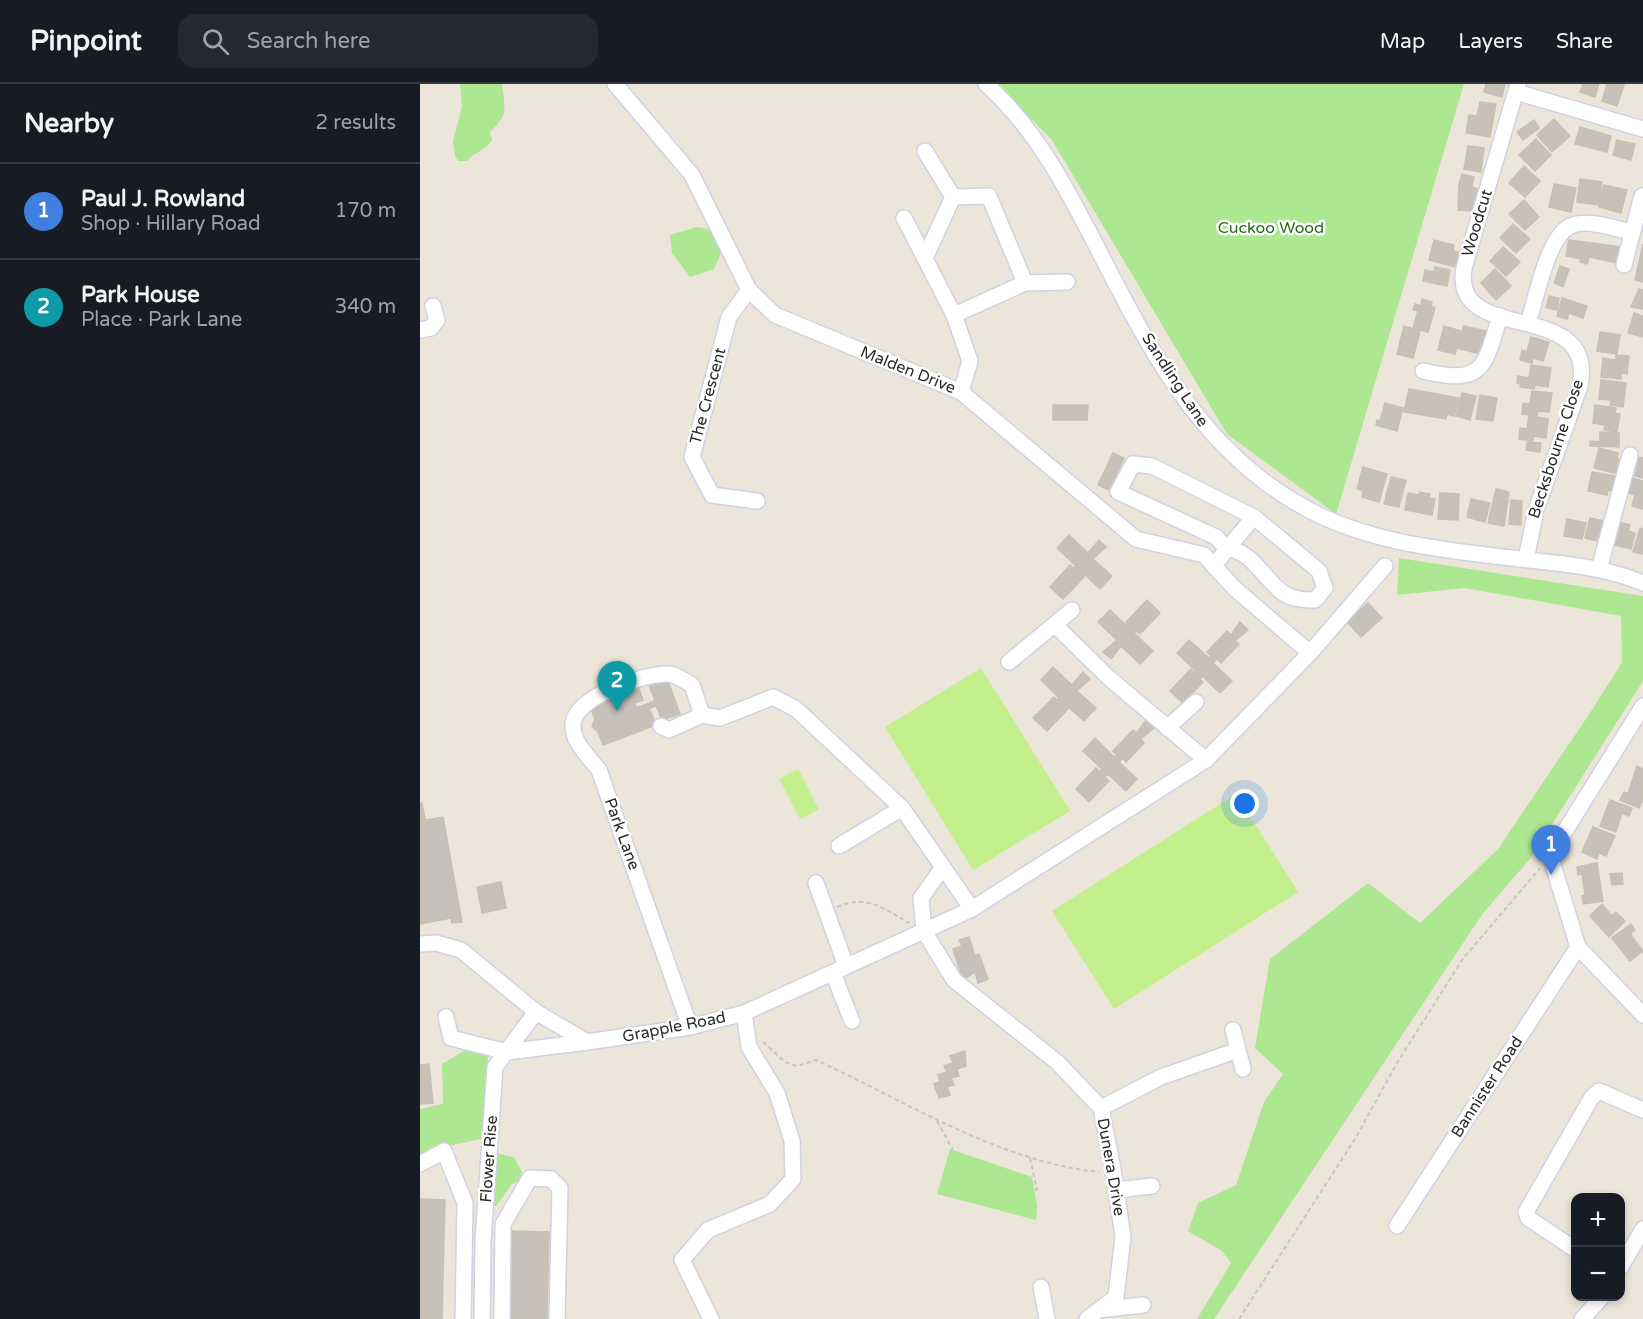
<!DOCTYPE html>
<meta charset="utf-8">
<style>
:root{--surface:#171b24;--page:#242831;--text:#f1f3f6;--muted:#9ea1a6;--line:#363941;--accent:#0f766e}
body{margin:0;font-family:"Varela Round",sans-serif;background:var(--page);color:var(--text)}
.controls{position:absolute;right:18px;bottom:18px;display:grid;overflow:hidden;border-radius:12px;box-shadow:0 3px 9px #0003}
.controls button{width:54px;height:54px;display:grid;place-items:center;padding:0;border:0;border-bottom:2px solid var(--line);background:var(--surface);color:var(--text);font:30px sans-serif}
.you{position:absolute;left:825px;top:720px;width:21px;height:21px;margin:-15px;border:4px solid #fff;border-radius:50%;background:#1a73e8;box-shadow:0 0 0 9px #1a73e833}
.badge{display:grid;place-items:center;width:39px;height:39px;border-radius:50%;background:var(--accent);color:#fff;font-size:20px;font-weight:700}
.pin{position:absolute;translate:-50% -50px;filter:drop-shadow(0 2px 3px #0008)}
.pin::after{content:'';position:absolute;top:32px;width:21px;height:18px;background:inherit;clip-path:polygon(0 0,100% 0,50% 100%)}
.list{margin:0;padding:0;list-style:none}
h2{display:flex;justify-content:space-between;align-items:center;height:78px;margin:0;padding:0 24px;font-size:26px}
h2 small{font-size:20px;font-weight:400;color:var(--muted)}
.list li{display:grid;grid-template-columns:39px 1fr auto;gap:18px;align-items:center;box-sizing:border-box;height:96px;padding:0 24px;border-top:2px solid var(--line)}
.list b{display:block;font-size:22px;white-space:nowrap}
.list p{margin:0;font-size:20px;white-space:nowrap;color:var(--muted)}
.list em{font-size:20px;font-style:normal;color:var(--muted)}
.icon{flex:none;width:33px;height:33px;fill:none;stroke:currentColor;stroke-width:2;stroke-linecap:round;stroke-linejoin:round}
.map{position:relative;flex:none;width:1223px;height:1235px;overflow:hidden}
header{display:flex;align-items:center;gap:36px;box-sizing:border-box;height:84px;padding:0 30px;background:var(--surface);border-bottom:2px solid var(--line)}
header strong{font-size:28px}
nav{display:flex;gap:33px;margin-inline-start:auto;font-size:21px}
.search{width:420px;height:54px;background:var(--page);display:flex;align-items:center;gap:15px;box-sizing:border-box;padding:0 21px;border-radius:18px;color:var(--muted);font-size:22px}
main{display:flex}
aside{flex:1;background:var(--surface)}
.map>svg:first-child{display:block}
.green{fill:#ade792}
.pitch{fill:#c3ef8c}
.building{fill:#c7c1b9;stroke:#c8c1b3;stroke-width:1.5}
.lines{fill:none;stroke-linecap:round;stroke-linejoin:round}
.minor-casing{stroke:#cfd2e3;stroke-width:18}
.path{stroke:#c7c7c7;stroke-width:2;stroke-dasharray:4.5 3;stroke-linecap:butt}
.minor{stroke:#fff;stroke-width:15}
.labels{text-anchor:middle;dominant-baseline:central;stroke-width:5;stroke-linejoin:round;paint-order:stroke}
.street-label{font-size:16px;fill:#292929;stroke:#fff}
.park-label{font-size:16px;fill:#256a15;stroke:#fff}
</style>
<header>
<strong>Pinpoint</strong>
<div class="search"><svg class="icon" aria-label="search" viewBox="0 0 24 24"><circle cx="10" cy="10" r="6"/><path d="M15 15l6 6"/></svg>Search here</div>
<nav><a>Map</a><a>Layers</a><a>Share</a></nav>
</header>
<main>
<aside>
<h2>Nearby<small>2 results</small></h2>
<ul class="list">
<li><span class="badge" style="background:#3f7fe0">1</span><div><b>Paul J. Rowland</b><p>Shop · Hillary Road</p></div><em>170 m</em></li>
<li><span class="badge" style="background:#0f9aa8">2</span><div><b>Park House</b><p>Place · Park Lane</p></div><em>340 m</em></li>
</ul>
</aside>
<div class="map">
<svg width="1223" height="1235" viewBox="0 0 1223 1235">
<rect width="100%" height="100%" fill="#ece5d9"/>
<g class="green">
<path d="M 40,0 L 82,0 C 85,25 89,30 70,48 L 72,56 C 65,67 54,68 47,77 L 39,77 L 35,73 L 33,57 L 42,23 Z"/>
<path d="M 576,0 L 1044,0 L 916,430 L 807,350 L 632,56 Z"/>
<path d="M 277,143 L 294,146 L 302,167 L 294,185 L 270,193 L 252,169 L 250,151 Z"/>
<path d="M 979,474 L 1223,512 L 1223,597 L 1110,775 L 1063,829 L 794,1235 L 777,1235 L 811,1179 L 802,1167 L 768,1147 L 778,1119 L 816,1101 L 844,1018 L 863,990 L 835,964 L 850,875 L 948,799 L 1000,839 L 1078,765 L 1174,623 L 1202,578 L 1201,532 L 1045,504 L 977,511 Z"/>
<path d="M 49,964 L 68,970 L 65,1054 L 15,1065 L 0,1074 L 0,1025 L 23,1020 L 22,980 Z"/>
<path d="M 530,1065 L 612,1093 L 617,1121 L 616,1136 L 517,1110 Z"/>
<path d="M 74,1069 L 94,1073 L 102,1088 L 99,1097 L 91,1101 L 77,1121 L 73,1122 Z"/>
</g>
<g class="pitch">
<path d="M 561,584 L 650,727 L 553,786 L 465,643 Z"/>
<path d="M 378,685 L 399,725 L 380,735 L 359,695 Z"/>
<path d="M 816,710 L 878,808 L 694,925 L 632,827 Z"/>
</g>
<g class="building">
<path d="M 1066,0 L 1085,0 L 1082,13 L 1064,8 Z"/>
<path d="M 1163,0 L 1179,0 L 1175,13 L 1160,8 Z"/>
<path d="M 1187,0 L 1204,1 L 1197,22 L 1182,17 Z"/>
<path d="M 1060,18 L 1076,20 L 1070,53 L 1046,49 L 1049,31 L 1057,32 Z"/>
<path d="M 1134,35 L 1150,52 L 1132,68 L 1117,51 Z"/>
<path d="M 1114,36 L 1119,44 L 1103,56 L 1097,48 Z"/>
<path d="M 1160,43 L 1191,52 L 1187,68 L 1155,60 Z"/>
<path d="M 1116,55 L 1131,71 L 1115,87 L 1099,71 Z"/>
<path d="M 1197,56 L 1215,60 L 1211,76 L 1193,71 Z"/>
<path d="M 1048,62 L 1064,64 L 1061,88 L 1044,85 Z"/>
<path d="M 1104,82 L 1120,97 L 1105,113 L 1089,99 Z"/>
<path d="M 1042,90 L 1054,93 L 1052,103 L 1057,105 L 1052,127 L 1038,126 L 1039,100 Z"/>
<path d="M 1160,95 L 1182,98 L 1179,121 L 1157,118 Z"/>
<path d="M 1134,100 L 1156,104 L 1151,128 L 1129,123 Z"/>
<path d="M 1184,101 L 1207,106 L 1201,129 L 1179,123 Z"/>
<path d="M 1104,116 L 1119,133 L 1105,146 L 1089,130 Z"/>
<path d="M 1093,140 L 1110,155 L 1096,169 L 1080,154 Z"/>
<path d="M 1014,156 L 1034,161 L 1033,167 L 1039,168 L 1036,183 L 1009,176 Z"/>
<path d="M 1149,156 L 1201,163 L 1198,179 L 1169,173 L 1167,180 L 1160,178 L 1161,175 L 1146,172 Z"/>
<path d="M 1223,160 L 1223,198 L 1215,196 Z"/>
<path d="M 1083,163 L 1100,178 L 1086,192 L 1070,177 Z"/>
<path d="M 1140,182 L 1149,185 L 1143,203 L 1134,199 Z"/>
<path d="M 1015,183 L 1030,186 L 1027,202 L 1003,197 L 1005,186 L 1014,188 Z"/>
<path d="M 1075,185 L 1091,202 L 1076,216 L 1061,199 Z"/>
<path d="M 1219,205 L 1223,206 L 1223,225 L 1211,223 Z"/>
<path d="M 1129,212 L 1139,214 L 1137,226 L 1126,224 Z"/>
<path d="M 1142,214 L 1167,222 L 1163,234 L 1149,229 L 1147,235 L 1137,232 Z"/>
<path d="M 1002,215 L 1012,218 L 1011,222 L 1015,224 L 1008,248 L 993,244 L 998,227 L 993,226 L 995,220 L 1001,222 Z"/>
<path d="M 1214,229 L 1223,232 L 1223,253 L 1208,249 Z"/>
<path d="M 984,242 L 1000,247 L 993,274 L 977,270 Z"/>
<path d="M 1024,242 L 1041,247 L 1035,270 L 1018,266 Z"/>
<path d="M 1044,242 L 1066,247 L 1060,270 L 1037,264 Z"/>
<path d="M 1180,248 L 1200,251 L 1197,270 L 1177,267 Z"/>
<path d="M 1111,253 L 1129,258 L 1123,277 L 1113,274 L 1112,279 L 1100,276 L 1102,266 L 1107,268 Z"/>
<path d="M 1196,271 L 1209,272 L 1207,290 L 1201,289 L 1201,295 L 1181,293 L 1183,274 L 1196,276 Z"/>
<path d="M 1111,281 L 1131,284 L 1128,303 L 1115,301 L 1114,305 L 1100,303 L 1101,299 L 1097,299 L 1098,292 L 1109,294 Z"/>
<path d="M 1181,296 L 1206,299 L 1203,323 L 1190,321 L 1191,316 L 1179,315 Z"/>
<path d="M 989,305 L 1039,314 L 1034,332 L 1027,330 L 1026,335 L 984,328 Z"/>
<path d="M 1112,307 L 1132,309 L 1129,328 L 1118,327 L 1117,332 L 1102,330 L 1103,319 L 1110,320 Z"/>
<path d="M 1042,309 L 1056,312 L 1050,336 L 1036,332 Z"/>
<path d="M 1060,311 L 1077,314 L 1073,337 L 1056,335 Z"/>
<path d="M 965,319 L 983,324 L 977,347 L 956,341 L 957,336 L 960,337 Z"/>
<path d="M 633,321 L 668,321 L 667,336 L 633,336 Z"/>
<path d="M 1175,321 L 1196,324 L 1195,329 L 1200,330 L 1197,348 L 1184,346 L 1185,341 L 1173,339 Z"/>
<path d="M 1109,332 L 1128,335 L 1126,354 L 1113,352 L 1113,357 L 1099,355 L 1100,344 L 1107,345 Z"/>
<path d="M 1180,348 L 1199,349 L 1199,363 L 1170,362 L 1170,357 L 1180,358 Z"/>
<path d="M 1107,358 L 1121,359 L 1120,368 L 1106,366 Z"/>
<path d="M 1179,364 L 1198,369 L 1197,375 L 1201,376 L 1198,390 L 1174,384 Z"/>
<path d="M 693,369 L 704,374 L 689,406 L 678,401 Z"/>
<path d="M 1219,373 L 1223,374 L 1223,394 L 1215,392 Z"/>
<path d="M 943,383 L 967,390 L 959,418 L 942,413 L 943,407 L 937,405 Z"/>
<path d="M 1172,388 L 1196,392 L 1194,407 L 1188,406 L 1187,411 L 1168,407 Z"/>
<path d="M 971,393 L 986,396 L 979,423 L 964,420 Z"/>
<path d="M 1212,394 L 1223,397 L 1223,425 L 1212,422 L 1215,411 L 1208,409 Z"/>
<path d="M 1076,405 L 1089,408 L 1084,442 L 1068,439 Z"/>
<path d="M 1000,408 L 1010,410 L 1009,414 L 1015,415 L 1012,431 L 985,426 L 988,409 L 999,411 Z"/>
<path d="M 1020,409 L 1039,410 L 1038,436 L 1018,435 Z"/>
<path d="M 1051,415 L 1070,419 L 1065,438 L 1047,433 Z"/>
<path d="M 1091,416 L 1102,417 L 1101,441 L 1089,440 Z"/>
<path d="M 1170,434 L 1185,437 L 1181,458 L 1165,454 Z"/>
<path d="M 1147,435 L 1166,439 L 1162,455 L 1144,452 Z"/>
<path d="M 1198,438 L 1210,441 L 1208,447 L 1215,449 L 1211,465 L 1192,460 Z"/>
<path d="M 1220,444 L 1223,445 L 1223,470 L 1213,468 Z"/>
<path d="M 649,451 L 668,469 L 679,456 L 686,463 L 673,475 L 692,492 L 680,505 L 662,488 L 664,493 L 643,515 L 630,503 L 650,481 L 654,484 L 656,482 L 637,464 Z"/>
<path d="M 727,516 L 740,529 L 720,550 L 716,547 L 714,549 L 733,567 L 720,580 L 701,562 L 691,575 L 683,568 L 697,556 L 678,538 L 690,526 L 708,543 L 706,538 Z"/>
<path d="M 948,519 L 962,534 L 941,553 L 927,538 Z"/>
<path d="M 820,538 L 828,546 L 815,557 L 819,560 L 801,579 L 797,575 L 793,579 L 812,597 L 800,609 L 782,592 L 780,595 L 783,598 L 763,619 L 750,607 L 771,585 L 774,589 L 776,587 L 757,569 L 769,556 L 789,574 L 791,572 L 787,568 L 807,547 L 811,551 Z"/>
<path d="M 633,583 L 652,601 L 663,588 L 670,595 L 657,607 L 676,624 L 664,637 L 645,620 L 648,625 L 627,647 L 613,634 L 634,613 L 637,616 L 639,614 L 621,596 Z"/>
<path d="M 247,594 L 260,630 L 242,636 L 236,622 L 220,628 L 230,626 L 236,641 L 183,661 L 178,648 L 172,642 L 175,635 L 170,623 L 219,605 L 223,616 L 215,619 L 216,624 L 235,617 L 229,601 Z"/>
<path d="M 726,636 L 734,644 L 721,655 L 724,659 L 706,678 L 703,674 L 699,678 L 717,695 L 706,707 L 688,690 L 685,693 L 689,697 L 669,718 L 656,705 L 676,684 L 680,687 L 682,685 L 663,667 L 675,654 L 694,673 L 697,671 L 693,667 L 713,646 L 717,649 Z"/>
<path d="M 1217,682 L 1223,685 L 1223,716 L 1219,724 L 1200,716 L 1204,708 L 1208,710 Z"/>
<path d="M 1190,716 L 1212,724 L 1209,732 L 1202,729 L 1196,748 L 1180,742 Z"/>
<path d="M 2,719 L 5,736 L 23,733 L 42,838 L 32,839 L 31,834 L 0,840 L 0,720 Z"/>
<path d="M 1173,743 L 1195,752 L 1186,772 L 1179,769 L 1177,775 L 1162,768 Z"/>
<path d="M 1177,779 L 1183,817 L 1163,820 L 1162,812 L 1165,811 L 1162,790 L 1158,791 L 1157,783 Z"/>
<path d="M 1202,789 L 1203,800 L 1192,801 L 1190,790 Z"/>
<path d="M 81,798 L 86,824 L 62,829 L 57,803 Z"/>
<path d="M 1182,820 L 1192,832 L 1196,828 L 1205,837 L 1189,853 L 1170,832 Z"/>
<path d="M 1211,840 L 1215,846 L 1210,850 L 1223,867 L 1210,877 L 1192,854 Z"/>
<path d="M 549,853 L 555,872 L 559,870 L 568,895 L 558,899 L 555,888 L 543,896 L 533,865 L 542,862 L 539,856 Z"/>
<path d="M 545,967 L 546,982 L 537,985 L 539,992 L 531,994 L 534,1001 L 527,1003 L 530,1011 L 519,1014 L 514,1000 L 520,998 L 518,991 L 527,988 L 524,982 L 533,979 L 530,972 Z"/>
<path d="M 9,980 L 13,1019 L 0,1020 L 0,981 Z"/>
<path d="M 0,1115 L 25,1116 L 22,1235 L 0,1235 Z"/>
<path d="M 91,1147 L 129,1148 L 127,1235 L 89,1235 Z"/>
</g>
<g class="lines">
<defs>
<g id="minor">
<path d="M 195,0 L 272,91 L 329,206 L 355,231 L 541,308 L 716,455 L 784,471 L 814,504 L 890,569"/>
<path d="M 566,0 C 620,49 650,111 683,175 C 736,278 789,377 897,430 C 962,462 1037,467 1108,476 C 1147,480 1187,484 1223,499"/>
<path d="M 1098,0 L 1044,184 C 1030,263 1178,212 1160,302 L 1116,426 L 1106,475"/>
<path d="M 1096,8 L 1223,45"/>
<path d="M 505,67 L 533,113 L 569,112 L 605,199"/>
<path d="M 484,134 L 534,231 L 550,277 L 541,308"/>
<path d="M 505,174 L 533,113"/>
<path d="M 1204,181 L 1222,112"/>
<path d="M 329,206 L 309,233 L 272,373 L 292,411 L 337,417"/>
<path d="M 534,231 L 605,199 L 647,198"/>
<path d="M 1108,239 C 1116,216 1128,148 1153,141 C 1170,135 1195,145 1212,148"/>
<path d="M 0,246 L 11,244 L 17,236 L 13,222"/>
<path d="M 1003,287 C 1063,301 1064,285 1080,232"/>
<path d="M 807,465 L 834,433"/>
<path d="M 794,482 L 807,465 L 796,453 L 698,408 L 713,380 L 732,382 L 834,433 L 899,487 L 905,504 L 895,516 C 888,516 879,516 871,513 C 848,505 835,466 807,465"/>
<path d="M 1179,485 L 1210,371"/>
<path d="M 636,542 L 689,594 L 786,676"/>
<path d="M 589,578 L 652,526"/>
<path d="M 1223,622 L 1130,771 L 1158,863 L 1223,931"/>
<path d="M 241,642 L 249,646 L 282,631"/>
<path d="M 747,644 L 776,618"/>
<path d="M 419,762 L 482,724"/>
<path d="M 523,783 L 501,814 L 504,847 L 534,896 L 637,978 L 681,1024 L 693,1085 L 703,1153 L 696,1213 L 667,1235"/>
<path d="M 396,799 L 426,882"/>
<path d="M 0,860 L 16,859 L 41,866 L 116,928 L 167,958 L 270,943 L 324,929 L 552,825 L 786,676 L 890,569 L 965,482"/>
<path d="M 413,889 L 432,937"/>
<path d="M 26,933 L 31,954 L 87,968 L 167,958"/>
<path d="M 270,943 L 179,686 C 169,673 151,657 153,639 C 157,612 223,590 247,590 C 256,590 265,597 272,601 L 282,631 L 300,634 L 353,613 L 376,625 L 482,724 L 552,825"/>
<path d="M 813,946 L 823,985"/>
<path d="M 681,1024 L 741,993 L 818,966"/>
<path d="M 0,1080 L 24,1067 L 45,1119 L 43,1235"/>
<path d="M 696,1106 L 732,1102"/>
<path d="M 977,1142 L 1158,863"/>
<path d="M 1156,1166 L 1108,1134 L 1106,1128 L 1172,1013 L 1179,1007 L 1223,1026"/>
<path d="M 1200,1184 L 1223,1145"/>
<path d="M 621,1203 L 627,1235"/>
<path d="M 679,1226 L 723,1221"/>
<path d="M 62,1235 L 63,1157 L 75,983 L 116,928"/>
<path d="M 82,1235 L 83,1140 L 110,1094 L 131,1095 L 140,1104 L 137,1235"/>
<path d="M 291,1235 L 262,1176 L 288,1146 L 350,1120 L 373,1095 L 372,1057 L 357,1009 L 329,963 L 324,929"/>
<path d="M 1162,1235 L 1183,1212"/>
</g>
</defs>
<use href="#minor" class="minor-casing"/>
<g class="path">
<path d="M 417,823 C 447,810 463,824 489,839"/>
<path d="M 343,958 L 365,978 L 377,982 L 396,976 C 485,1017 580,1078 679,1088"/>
<path d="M 517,1037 L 533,1066"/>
<path d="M 610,1074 L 617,1106 L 615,1106"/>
<path d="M 819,1235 L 935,1055 L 977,979 L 1042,876 L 1120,784"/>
</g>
<use href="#minor" class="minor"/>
</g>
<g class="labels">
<g class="street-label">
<text transform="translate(1057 139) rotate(-73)">Woodcut</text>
<text transform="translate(488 286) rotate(22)">Malden Drive</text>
<text transform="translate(755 296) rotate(57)">Sandling Lane</text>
<text transform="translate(288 312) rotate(-75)">The Crescent</text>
<text transform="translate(1136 365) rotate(-72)">Becksbourne Close</text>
<text transform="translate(202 750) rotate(70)">Park Lane</text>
<text transform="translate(254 943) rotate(-11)">Grapple Road</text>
<text transform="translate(1067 1003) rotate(-57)">Bannister Road</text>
<text transform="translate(69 1075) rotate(-86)">Flower Rise</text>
<text transform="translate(691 1083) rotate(80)">Dunera Drive</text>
</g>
<g class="park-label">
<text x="851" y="144">Cuckoo Wood</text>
</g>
</g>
</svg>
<div class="controls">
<button>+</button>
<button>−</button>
</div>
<div class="you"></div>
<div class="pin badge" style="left:1131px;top:791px;background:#3f7fe0">1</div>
<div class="pin badge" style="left:197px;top:627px;background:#0f9aa8">2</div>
</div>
</main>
